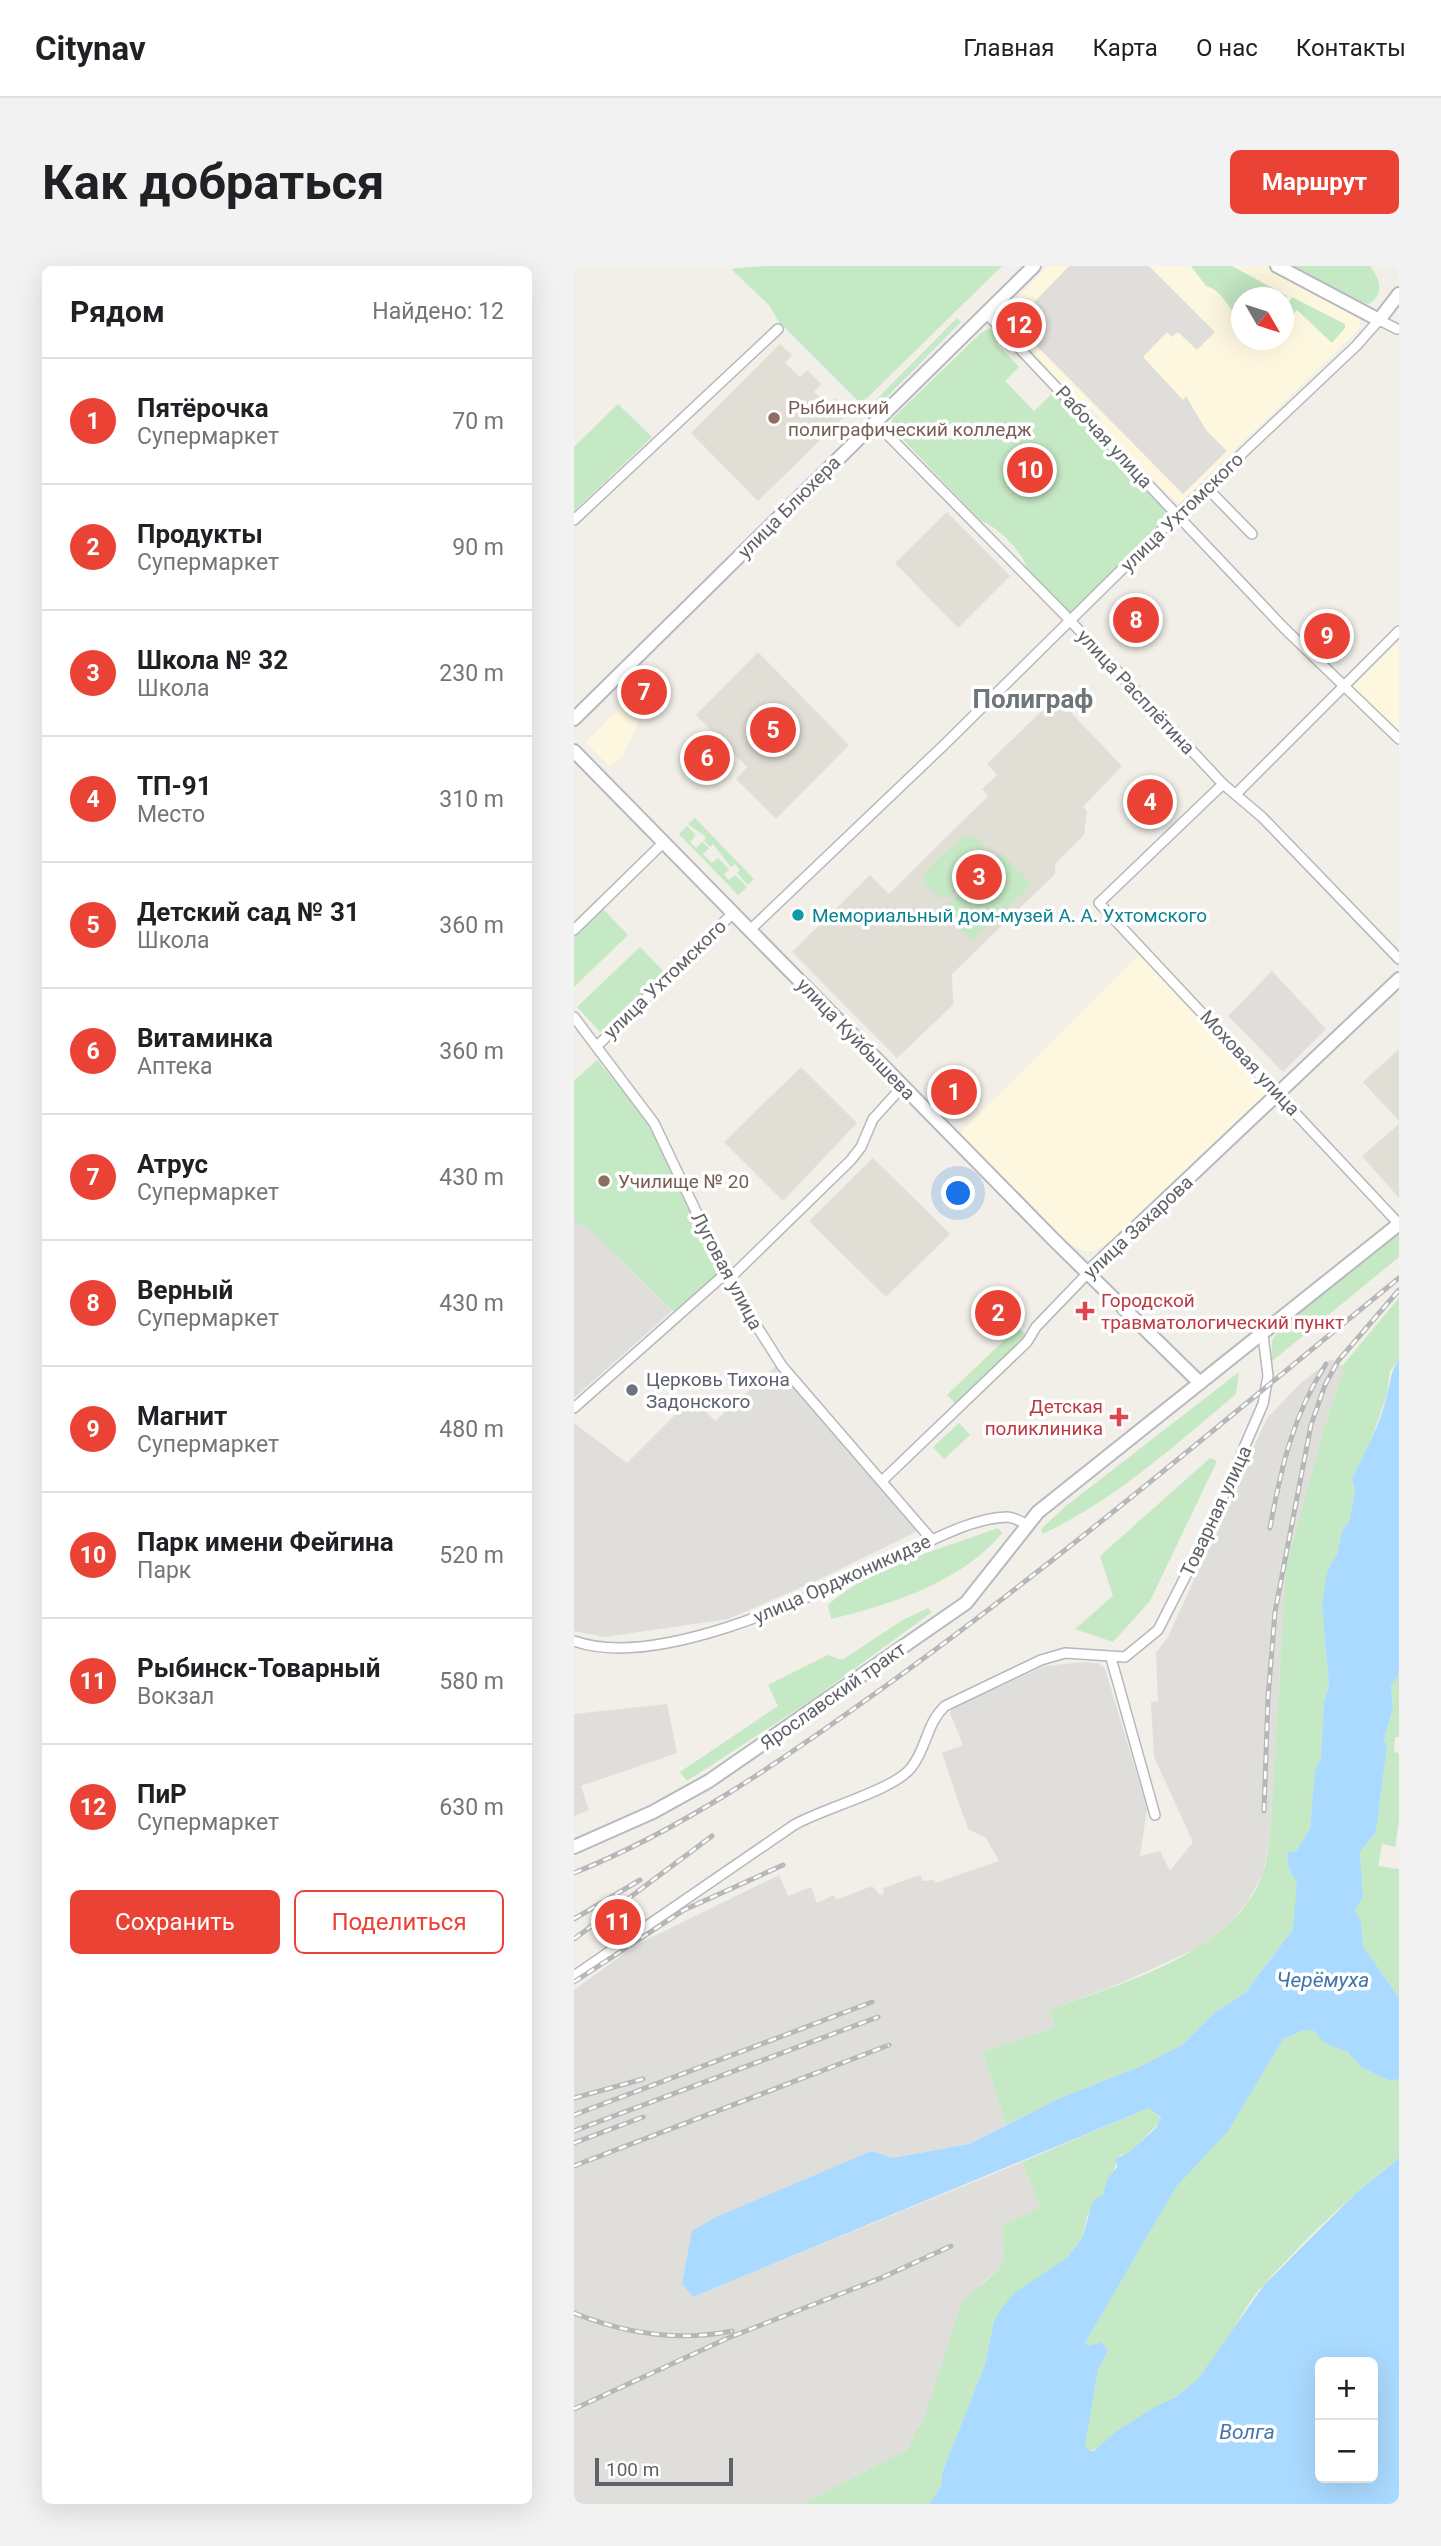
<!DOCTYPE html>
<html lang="ru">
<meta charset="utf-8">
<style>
:root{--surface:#fff;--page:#f2f2f2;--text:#202124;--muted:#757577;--line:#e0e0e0;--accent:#ea4335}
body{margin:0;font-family:Roboto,sans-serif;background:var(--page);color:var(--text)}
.controls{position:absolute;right:21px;bottom:21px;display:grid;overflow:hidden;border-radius:10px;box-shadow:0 7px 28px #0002}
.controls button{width:63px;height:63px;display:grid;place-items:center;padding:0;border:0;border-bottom:2px solid var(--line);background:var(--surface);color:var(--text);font:35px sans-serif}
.compass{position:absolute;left:657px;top:21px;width:63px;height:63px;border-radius:50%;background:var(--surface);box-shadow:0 7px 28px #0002;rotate:129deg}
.scale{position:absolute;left:21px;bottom:18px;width:138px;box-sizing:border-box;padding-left:7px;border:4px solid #5f6368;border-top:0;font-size:19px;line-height:24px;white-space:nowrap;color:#5f6368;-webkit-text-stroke:5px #fff;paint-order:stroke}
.you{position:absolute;left:385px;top:928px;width:24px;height:24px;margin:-18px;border:5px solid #fff;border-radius:50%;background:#1a73e8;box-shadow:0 0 0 10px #1a73e833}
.badge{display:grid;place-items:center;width:46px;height:46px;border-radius:50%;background:var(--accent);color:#fff;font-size:23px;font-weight:700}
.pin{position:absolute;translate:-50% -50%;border:4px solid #fff;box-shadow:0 2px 7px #0006}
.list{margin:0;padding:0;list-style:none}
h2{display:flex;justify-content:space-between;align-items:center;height:91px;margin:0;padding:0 28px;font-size:30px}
h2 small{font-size:23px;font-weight:400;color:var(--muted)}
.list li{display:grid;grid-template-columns:46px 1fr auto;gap:21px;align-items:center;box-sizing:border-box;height:126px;padding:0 28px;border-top:2px solid var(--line)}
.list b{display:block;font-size:26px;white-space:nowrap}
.list p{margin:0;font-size:23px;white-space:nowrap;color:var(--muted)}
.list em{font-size:23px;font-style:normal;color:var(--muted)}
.actions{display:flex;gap:14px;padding:21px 28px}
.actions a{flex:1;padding:16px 0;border:2px solid var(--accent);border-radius:10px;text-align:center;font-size:24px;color:var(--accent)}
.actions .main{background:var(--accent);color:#fff}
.map{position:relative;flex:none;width:825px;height:2238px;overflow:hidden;border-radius:10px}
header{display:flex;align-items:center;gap:42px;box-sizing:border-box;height:98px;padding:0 35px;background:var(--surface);border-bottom:2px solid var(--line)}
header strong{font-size:33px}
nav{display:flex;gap:38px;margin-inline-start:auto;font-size:24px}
.intro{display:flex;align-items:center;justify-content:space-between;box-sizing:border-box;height:168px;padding:0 42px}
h1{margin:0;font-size:49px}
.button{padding:18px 32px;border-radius:10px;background:var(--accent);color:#fff;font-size:24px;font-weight:700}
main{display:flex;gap:42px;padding:0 42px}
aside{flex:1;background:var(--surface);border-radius:10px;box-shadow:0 7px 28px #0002}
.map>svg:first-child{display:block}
.commercial{fill:#fef7e0;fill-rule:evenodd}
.industrial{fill:#e0deda}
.education{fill:#e1ded6}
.green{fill:#c5e8c5}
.water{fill:#aadaff;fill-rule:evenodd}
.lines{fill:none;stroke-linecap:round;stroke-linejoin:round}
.street-casing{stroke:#b5b8bc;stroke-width:12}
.secondary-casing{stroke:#b6babf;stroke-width:16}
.street{stroke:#fff;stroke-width:9}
.secondary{stroke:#fff;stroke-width:12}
.rail-casing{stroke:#b6b7b8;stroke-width:5}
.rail{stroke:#fff;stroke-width:2.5;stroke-dasharray:8;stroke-linecap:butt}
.education-dot{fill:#8d6e63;stroke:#fff;stroke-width:2.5}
.culture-dot{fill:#0f9aa8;stroke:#fff;stroke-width:2.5}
.health-dot{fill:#e0444e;stroke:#fff;stroke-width:2.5}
.worship-dot{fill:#6b7280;stroke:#fff;stroke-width:2.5}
.labels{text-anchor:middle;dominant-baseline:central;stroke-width:7;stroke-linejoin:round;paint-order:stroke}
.education-label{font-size:19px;fill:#785e54;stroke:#fff;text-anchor:start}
.street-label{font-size:19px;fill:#5f6368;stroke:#fff}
.culture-label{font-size:19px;fill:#0d838f;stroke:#fff;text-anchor:start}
.health-label{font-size:19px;fill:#be3a42;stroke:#fff;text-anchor:start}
.worship-label{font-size:19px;fill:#5b616d;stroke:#fff;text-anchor:start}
.water-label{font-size:21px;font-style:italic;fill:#4174aa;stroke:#fff}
.district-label{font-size:26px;font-weight:bold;fill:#70757a;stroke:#fff}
</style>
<header>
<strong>Citynav</strong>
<nav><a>Главная</a><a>Карта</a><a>О нас</a><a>Контакты</a></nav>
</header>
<div class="intro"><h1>Как добраться</h1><a class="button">Маршрут</a></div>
<main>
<aside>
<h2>Рядом<small>Найдено: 12</small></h2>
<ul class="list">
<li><span class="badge">1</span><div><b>Пятёрочка</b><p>Супермаркет</p></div><em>70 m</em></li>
<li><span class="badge">2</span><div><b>Продукты</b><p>Супермаркет</p></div><em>90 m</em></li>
<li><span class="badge">3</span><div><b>Школа № 32</b><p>Школа</p></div><em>230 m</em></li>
<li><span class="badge">4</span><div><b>ТП-91</b><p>Место</p></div><em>310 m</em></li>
<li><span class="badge">5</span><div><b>Детский сад № 31</b><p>Школа</p></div><em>360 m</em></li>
<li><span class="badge">6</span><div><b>Витаминка</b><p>Аптека</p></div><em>360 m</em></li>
<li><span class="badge">7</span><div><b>Атрус</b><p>Супермаркет</p></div><em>430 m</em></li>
<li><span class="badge">8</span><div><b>Верный</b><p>Супермаркет</p></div><em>430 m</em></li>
<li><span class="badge">9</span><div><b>Магнит</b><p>Супермаркет</p></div><em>480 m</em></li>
<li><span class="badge">10</span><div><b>Парк имени Фейгина</b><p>Парк</p></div><em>520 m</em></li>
<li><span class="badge">11</span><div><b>Рыбинск-Товарный</b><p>Вокзал</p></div><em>580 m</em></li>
<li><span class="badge">12</span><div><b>ПиР</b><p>Супермаркет</p></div><em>630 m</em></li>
</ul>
<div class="actions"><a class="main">Сохранить</a><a>Поделиться</a></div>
</aside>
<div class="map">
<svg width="825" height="2238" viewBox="0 0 825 2238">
<rect width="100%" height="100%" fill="#f1efe8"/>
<g class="commercial">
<path d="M 474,0 L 693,0 L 781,46 L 786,51 L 786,62 L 605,238 L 525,161 L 525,151 L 518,143 L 509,143 L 431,54 L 432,44 ZM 668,32 L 710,32 L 710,74 L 668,74 Z"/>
<path d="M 825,372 L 825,469 L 778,421 Z"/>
<path d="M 48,440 L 65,456 L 49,489 L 36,501 L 11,476 Z"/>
<path d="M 567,687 L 695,825 L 695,829 L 544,970 L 520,985 L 509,985 L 489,974 L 385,868 Z"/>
</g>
<g class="industrial">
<path d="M 495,0 L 575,0 L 641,66 L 623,84 L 604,66 L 598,71 L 593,66 L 569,91 L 609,134 L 612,130 L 632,164 L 653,185 L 609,228 L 440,57 Z"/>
<path d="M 698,705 L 752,763 L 709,806 L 654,750 Z"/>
<path d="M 0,955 L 16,964 L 98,1045 L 0,1132 Z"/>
<path d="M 757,1093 L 768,1100 L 769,1105 L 750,1162 L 712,1301 L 696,1570 L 689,1607 L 674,1635 L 657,1656 L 628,1680 L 547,1717 L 475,1744 L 481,1761 L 409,1786 L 432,1859 L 395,1878 L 318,1892 L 119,2031 L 448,1896 L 466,1941 L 428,1960 L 430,1991 L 424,2004 L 408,2017 L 348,2159 L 344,2161 L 334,2183 L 228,2238 L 0,2238 L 0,1724 L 62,1679 L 205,1609 L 214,1630 L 237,1621 L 243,1637 L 260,1629 L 262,1634 L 298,1620 L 306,1629 L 310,1627 L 309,1622 L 346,1609 L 349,1615 L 360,1614 L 361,1617 L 425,1595 L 412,1572 L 394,1563 L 386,1540 L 368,1487 L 389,1479 L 376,1447 L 379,1442 L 471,1400 L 509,1396 L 523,1397 L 531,1402 L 573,1543 L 566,1590 L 586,1585 L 596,1605 L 619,1576 L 580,1491 L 577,1436 L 584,1435 L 582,1387 L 594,1371 L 693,1152 L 727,1117 Z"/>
<path d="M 202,1100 L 346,1264 L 240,1316 L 154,1353 L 31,1371 L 0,1365 L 0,1157 L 53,1197 L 118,1132 L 141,1155 Z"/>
<path d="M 93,1438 L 103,1487 L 7,1520 L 15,1544 L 0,1550 L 0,1448 Z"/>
</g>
<g class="education">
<path d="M 206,78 L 218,89 L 211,97 L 226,111 L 233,104 L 247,118 L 240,126 L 254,139 L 261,132 L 275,146 L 184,235 L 117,167 Z"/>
<path d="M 373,246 L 436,310 L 384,362 L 321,297 Z"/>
<path d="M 184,386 L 275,479 L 202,553 L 162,513 L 173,501 L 122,449 Z"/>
<path d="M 482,431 L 548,500 L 509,541 L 513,545 L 510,569 L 481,598 L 481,608 L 378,708 L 379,739 L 323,792 L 218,686 L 296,609 L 315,628 L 414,530 L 408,523 L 423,509 L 413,498 Z"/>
<path d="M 825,783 L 825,855 L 789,816 Z"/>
<path d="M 227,801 L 283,857 L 209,935 L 150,876 Z"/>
<path d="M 825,858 L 825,932 L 788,890 Z"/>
<path d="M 299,892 L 376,968 L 312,1031 L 235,955 Z"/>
</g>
<g class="green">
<path d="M 190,0 L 428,0 L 292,133 L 284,135 L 205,56 L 195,39 L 157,3 Z"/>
<path d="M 617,0 L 658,0 L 713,30 L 710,38 L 710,32 L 668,32 L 667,58 C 658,46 647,23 632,20 Z"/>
<path d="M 717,0 L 796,0 C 806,14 811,27 795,38 L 788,37 Z"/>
<path d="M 718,31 L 771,58 L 771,62 L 758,77 L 723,44 L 718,49 L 711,43 Z"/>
<path d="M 383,52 L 387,56 L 302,142 L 294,142 Z"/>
<path d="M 418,62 L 428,71 L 423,78 L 445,101 L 431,115 L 460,145 L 480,126 L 595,247 L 497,348 L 453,303 C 450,287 423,260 407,255 L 316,160 L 319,152 L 408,66 Z"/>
<path d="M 44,138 L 78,171 L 0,245 L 0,181 Z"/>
<path d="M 121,552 L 180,613 L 174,619 L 163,607 L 166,604 L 161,598 L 157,601 L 139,578 L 136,581 L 130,574 L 132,571 L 114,558 Z"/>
<path d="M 113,560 L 122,569 L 116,576 L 122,582 L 128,576 L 135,582 L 129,588 L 138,597 L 144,592 L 155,603 L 150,609 L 155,614 L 161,609 L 173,621 L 164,629 L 105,568 Z"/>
<path d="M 390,569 C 402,570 414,580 414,593 L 376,631 L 366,632 L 351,618 L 349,608 Z"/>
<path d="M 427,587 L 458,618 L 398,675 L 368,644 Z"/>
<path d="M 29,643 L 54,669 L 0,721 L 0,671 Z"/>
<path d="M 66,681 L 92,708 L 29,769 L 3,741 Z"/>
<path d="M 23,794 L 77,859 L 143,1002 L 142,1009 L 100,1046 L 16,964 L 0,955 L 0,815 Z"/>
<path d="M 825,964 L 825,991 L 697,1096 L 698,1075 L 707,1060 Z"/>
<path d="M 825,1032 L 825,1093 L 816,1105 L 813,1128 L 795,1180 L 778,1212 L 781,1224 L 775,1255 L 768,1265 L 763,1290 L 756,1299 L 748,1340 L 755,1420 L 750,1435 L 747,1493 L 741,1503 L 736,1563 L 722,1585 L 714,1587 C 712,1600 716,1605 724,1616 L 719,1663 L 671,1727 L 640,1747 L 608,1779 L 565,1801 L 484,1833 L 432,1859 L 409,1786 L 481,1761 L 475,1744 C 547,1717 661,1688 689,1607 C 693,1595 694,1582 696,1570 L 712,1301 L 750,1162 L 769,1105 L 768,1100 Z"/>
<path d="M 444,1061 L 453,1070 L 382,1138 L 373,1129 Z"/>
<path d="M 665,1106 L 662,1128 C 600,1180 542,1233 469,1268 L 467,1263 L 492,1240 Z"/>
<path d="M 385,1157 L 396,1169 L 370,1193 L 359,1181 Z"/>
<path d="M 636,1192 L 643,1195 L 576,1335 L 539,1376 L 501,1363 L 539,1330 L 526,1290 Z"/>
<path d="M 424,1262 L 428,1267 C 388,1316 316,1339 257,1353 L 254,1339 C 296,1301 370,1282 424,1262 Z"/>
<path d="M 354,1342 L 358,1346 L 236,1435 L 113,1515 L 106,1506 L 204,1440 L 194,1419 L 254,1389 L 268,1394 L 329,1354 Z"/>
<path d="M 825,1400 L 825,1471 L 821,1471 L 820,1486 L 825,1487 L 825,1556 L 821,1581 L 808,1578 L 804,1600 L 825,1603 L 825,1732 L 789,1680 L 787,1655 L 781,1645 L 789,1631 L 786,1586 L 802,1566 L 813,1480 L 810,1474 L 819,1442 L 817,1419 L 824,1410 Z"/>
<path d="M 731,1764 L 740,1765 L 750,1777 L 774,1786 L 787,1801 L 816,1815 L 825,1813 L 825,1892 C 777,1928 733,1972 692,2016 C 665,2044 653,2084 625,2112 C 603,2135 571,2146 545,2164 C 535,2171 526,2184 515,2185 L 511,2179 L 512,2171 L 524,2104 L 533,2082 L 527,2076 L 515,2080 L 511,2077 L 602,1921 L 631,1887 L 709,1773 Z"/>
<path d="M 575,1842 L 587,1853 L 586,1856 L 553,1889 L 546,1889 L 529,1929 L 513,1950 L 508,1972 L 493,1992 L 419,2059 L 411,2098 L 368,2207 L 368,2219 L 355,2238 L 228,2238 L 334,2183 L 344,2161 L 348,2159 L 388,2036 L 424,2004 L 430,1991 L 428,1960 L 466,1941 L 448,1896 Z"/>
</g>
<path class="water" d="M 825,1093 L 825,1400 L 824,1410 L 817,1419 L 819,1442 L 810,1474 L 813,1480 L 802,1566 L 786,1586 L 789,1631 L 781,1645 L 787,1655 L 789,1680 L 825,1732 L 825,1813 L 816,1815 L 787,1801 L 774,1786 L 750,1777 L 740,1765 L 731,1764 L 709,1773 L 654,1865 L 602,1921 L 511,2077 L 515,2080 L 527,2076 L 534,2084 L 524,2104 L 511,2179 L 515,2185 L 520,2185 L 543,2165 L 579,2142 L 602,2131 L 625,2112 L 690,2019 L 782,1927 L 825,1892 L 825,2238 L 355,2238 L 368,2219 L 368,2207 L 411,2098 L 419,2059 L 425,2046 L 440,2027 L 493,1992 L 508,1972 L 519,1935 L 529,1929 L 534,1912 L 543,1901 L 542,1892 L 553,1888 L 582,1862 L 587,1852 L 575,1842 L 119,2031 L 108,2017 L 118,1965 L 142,1951 L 298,1885 L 318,1892 L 395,1878 L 484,1833 L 565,1801 L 608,1779 L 640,1747 L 671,1727 L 719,1663 L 723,1616 C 716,1605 712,1600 714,1586 L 722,1585 L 736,1563 L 741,1503 L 747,1492 L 750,1435 L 755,1420 L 748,1340 L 752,1312 L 756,1299 L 763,1289 L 768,1265 L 775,1255 L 781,1224 L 778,1212 C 792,1185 806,1159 813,1129 C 817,1115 816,1106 825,1093 ZM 746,2096 L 799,2096 L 799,2212 L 746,2212 Z"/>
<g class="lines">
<defs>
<g id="street">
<path d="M 412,47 L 710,362 L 825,473"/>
<path d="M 301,156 L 489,347 L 649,518 L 688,551 L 825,693"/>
<path d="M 632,221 L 678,268"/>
<path d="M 0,254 L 204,63"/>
<path d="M 649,518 L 525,637 L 825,958"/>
<path d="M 663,527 L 825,365"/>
<path d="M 0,664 L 90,576"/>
<path d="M 176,664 L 371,478 L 603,249 L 782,80 L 805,54 L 823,63"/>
<path d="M 0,751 L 80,857 L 158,1021 L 208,1100 L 358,1274"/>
<path d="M 23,780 L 159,647"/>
<path d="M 154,1014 L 277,894 L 287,881 L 299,853 L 329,820"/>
<path d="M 0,1142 L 151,1008"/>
<path d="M 308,1215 L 453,1076 L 462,1061 L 514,1007"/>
<path d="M 0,1375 C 86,1406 248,1325 328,1288 C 359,1274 398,1252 433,1251 C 439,1251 446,1255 452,1258"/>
<path d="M 537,1392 L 581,1549"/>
<path d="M 0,1710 L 220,1559 C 249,1542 318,1525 337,1502 C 353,1482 352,1458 371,1440 L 467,1394 L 491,1387 L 551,1391 L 584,1364 L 630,1274 L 689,1138 L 694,1110 L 689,1069"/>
</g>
<g id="secondary">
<path d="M 703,0 L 805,54 L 825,28"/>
<path d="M 0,453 L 460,0"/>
<path d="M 0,485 L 480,974 L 626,1117"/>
<path d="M 514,1007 L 825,713"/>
<path d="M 0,1581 L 79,1546 L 135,1515 L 392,1337 L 464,1246 L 825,958"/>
</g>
</defs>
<use href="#street" class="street-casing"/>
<use href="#secondary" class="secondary-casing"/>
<use href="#street" class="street"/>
<use href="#secondary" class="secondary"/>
<defs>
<g id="rail">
<path d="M 696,1262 C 707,1202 719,1149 752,1098"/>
<path d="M 690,1545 L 694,1432 L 701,1346 L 737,1159 L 751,1119 L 764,1095 L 825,1024"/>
<path d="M 0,1607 C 109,1563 204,1497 299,1429 C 481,1299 652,1153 825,1012"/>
<path d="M 0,1653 L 66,1614"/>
<path d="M 0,1673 L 138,1570"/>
<path d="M 0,1716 L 110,1644 L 209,1599"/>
<path d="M 0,1832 L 69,1813"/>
<path d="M 0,1849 L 298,1736"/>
<path d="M 0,1865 L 304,1751"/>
<path d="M 0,1877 L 69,1851"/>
<path d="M 0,1900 L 315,1779"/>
<path d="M 0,2047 C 50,2067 104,2076 158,2065"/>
<path d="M 0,2143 L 154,2072 L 307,2012 L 377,1980"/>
</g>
</defs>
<use href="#rail" class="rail-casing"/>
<use href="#rail" class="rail"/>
</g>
<g class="education-dot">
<circle cx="200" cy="152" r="7"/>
<circle cx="30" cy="915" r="7"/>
</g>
<circle class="culture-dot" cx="224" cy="649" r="7"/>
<g class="health-dot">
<path d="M507.5 1034.5h7v7h7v7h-7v7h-7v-7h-7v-7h7z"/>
<path d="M541.5 1140.5h7v7h7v7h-7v7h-7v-7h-7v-7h7z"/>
</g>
<circle class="worship-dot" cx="58" cy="1124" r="7"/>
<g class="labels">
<g class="education-label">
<text x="214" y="141">Рыбинский<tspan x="214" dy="22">полиграфический колледж</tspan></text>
<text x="44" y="915">Училище № 20</text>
</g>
<g class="street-label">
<text transform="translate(530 171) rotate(47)">Рабочая улица</text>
<text transform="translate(215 241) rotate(-45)">улица Блюхера</text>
<text transform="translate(608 246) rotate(-44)">улица Ухтомского</text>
<text transform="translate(562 426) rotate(47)">улица Расплётина</text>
<text transform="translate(91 713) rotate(-44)">улица Ухтомского</text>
<text transform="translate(282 773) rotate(46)">улица Куйбышева</text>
<text transform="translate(676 797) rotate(47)">Моховая улица</text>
<text transform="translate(564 961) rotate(-43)">улица Захарова</text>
<text transform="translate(153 1005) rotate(62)">Луговая улица</text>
<text transform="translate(642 1245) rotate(-65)">Товарная улица</text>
<text transform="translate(268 1313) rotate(-24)">улица Орджоникидзе</text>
<text transform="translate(259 1430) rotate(-35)">Ярославский тракт</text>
</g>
<g class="culture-label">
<text x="238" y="649">Мемориальный дом-музей А. А. Ухтомского</text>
</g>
<g class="health-label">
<text x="527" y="1034">Городской<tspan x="527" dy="22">травматологический пункт</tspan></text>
<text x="529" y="1140" text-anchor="end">Детская<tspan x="529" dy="22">поликлиника</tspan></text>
</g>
<g class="worship-label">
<text x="72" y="1113">Церковь Тихона<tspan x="72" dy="22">Задонского</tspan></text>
</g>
<g class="water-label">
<text x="749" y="1714">Черёмуха</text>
<text x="673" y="2166">Волга</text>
</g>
<g class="district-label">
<text x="459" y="433">Полиграф</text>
</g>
</g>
</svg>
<div class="controls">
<button>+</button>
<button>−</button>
</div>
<svg class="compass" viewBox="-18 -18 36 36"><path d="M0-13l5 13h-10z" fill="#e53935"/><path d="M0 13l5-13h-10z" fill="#757577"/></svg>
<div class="scale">100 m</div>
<div class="you"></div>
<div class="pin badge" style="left:380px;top:826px">1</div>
<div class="pin badge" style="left:424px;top:1047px">2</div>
<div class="pin badge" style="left:405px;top:611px">3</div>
<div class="pin badge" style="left:576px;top:536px">4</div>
<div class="pin badge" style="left:199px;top:464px">5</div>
<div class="pin badge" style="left:133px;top:492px">6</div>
<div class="pin badge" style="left:70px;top:426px">7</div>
<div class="pin badge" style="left:562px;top:354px">8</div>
<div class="pin badge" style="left:753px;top:370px">9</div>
<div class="pin badge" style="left:456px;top:204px">10</div>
<div class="pin badge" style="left:44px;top:1656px">11</div>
<div class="pin badge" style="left:445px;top:59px">12</div>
</div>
</main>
